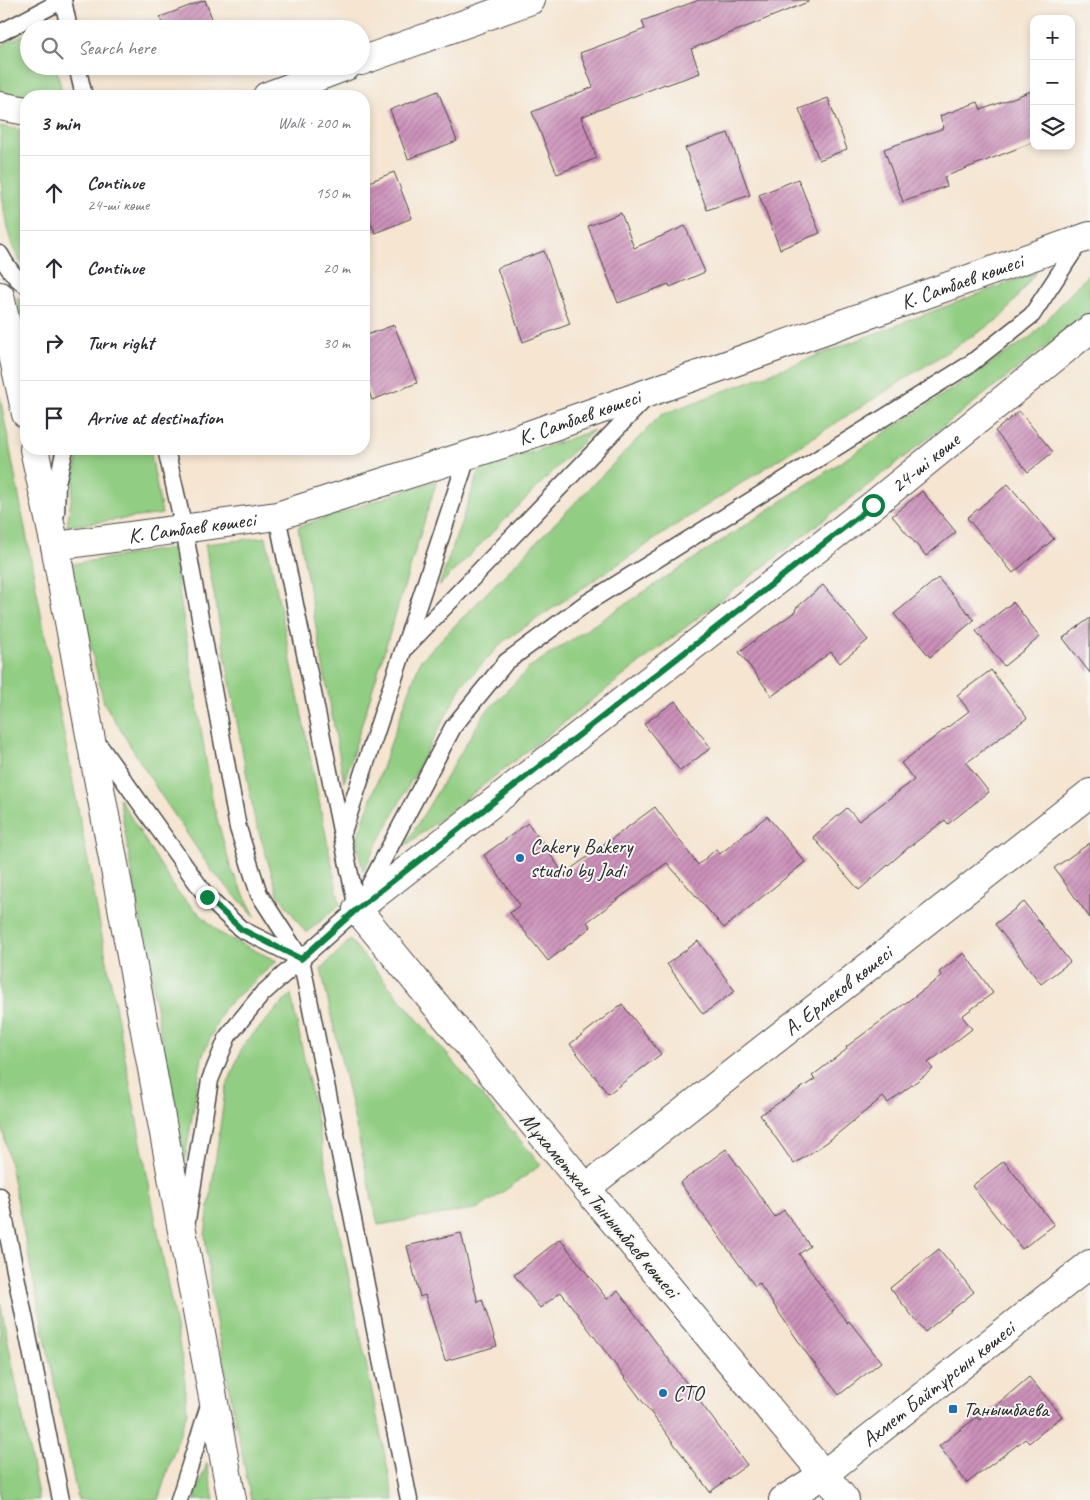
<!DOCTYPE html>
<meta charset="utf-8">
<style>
:root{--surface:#fff;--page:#f2f2f3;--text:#2b2b33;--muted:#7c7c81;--line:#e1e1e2}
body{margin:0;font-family:Caveat,sans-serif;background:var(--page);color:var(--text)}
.controls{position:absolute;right:15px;top:15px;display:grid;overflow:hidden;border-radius:10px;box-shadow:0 2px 8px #0003}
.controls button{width:45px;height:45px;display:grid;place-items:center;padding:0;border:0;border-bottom:1px solid var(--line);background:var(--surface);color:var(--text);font:25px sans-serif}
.stop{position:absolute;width:15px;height:15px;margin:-11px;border:4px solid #0b8043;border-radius:50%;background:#fff}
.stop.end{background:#0b8043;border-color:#fff;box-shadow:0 1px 5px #0008}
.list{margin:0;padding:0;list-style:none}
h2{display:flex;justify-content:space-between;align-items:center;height:65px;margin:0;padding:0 20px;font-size:21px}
h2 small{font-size:16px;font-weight:400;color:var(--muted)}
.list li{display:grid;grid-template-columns:32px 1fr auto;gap:15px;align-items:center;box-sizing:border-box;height:75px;padding:0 20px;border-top:1px solid var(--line)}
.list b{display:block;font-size:19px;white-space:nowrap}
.list p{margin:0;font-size:16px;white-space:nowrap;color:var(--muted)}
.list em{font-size:16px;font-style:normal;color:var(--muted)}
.icon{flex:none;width:28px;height:28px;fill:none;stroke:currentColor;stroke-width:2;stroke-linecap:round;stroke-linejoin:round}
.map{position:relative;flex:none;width:1090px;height:1500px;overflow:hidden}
.search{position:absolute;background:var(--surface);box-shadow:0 2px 8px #0003;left:20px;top:20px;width:350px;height:55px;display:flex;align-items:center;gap:12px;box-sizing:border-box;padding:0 18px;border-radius:28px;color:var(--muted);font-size:19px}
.panel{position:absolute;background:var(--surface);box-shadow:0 2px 8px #0003;left:20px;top:90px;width:350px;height:365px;border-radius:20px}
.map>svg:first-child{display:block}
.grass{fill:#91cd82;stroke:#5e7c56}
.building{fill:url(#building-hatch)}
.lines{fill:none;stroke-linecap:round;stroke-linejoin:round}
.lane-casing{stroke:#494744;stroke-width:19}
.street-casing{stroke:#494744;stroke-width:30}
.secondary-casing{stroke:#494744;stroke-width:30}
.lane{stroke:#fff;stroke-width:16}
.street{stroke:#fff;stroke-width:28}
.secondary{stroke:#fff;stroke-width:28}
.route{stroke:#0b8043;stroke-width:6}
.poi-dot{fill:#1f6fb2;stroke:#f6f6f2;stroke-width:2}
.labels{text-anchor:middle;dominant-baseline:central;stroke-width:4;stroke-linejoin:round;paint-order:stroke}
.street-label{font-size:21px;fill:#2b2b2b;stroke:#f6f6f2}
.poi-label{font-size:21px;fill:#2b2b2b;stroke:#f6f6f2;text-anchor:start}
</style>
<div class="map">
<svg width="1090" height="1500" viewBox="0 0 1090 1500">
<defs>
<pattern id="building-hatch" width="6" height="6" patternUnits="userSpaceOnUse" patternTransform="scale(1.25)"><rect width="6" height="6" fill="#cc91ba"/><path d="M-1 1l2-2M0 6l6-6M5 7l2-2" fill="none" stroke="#a67797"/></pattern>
</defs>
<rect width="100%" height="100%" fill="#f6f6f2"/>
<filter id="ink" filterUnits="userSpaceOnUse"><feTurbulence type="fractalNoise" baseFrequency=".02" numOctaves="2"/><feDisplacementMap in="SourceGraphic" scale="10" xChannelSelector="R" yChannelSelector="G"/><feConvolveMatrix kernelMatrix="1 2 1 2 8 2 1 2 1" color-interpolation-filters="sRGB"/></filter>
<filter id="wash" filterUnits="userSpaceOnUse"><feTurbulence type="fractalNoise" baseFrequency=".0096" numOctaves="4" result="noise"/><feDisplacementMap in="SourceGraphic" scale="20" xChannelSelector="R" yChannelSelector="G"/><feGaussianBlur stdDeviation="1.12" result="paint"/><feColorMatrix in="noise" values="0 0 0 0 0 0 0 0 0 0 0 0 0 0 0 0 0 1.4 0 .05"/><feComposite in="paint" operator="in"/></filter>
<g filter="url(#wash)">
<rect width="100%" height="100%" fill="#f5e5d1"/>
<g class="grass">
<path d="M 29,32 L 29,66 L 56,66 L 63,96 L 27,96 L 0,93 L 0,46 Z"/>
<path d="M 0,126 L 26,131 L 26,266 C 19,262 17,255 13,248 C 0,211 0,167 0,126 Z"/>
<path d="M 1036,272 L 1002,317 L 679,523 L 504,641 L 462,685 L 363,871 L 356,841 L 420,661 L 661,415 Z"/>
<path d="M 1090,272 L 1090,312 L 404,847 L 484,714 L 530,667 L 1032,336 Z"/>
<path d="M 17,298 L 26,303 L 26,342 Z"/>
<path d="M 0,396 L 184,1370 L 187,1412 L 158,1500 L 78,1500 L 0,1116 Z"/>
<path d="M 594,430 L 439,586 L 479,471 Z"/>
<path d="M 79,449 L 150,449 L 162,514 L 67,526 Z"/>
<path d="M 437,480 L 344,782 L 298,527 Z"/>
<path d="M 266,537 L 340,905 L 306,933 L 278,894 L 254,816 L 205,544 Z"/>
<path d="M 172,548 L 213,804 L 231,869 L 256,918 L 212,871 L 157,789 L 104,703 L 71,564 Z"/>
<path d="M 119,798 L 177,892 L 221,934 L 277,961 L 223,1009 L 202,1057 L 184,1165 Z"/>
<path d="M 350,940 L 541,1165 L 480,1208 L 378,1225 L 321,969 Z"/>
<path d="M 291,994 L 394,1500 L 251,1500 L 212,1301 L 205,1235 L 225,1091 L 243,1045 Z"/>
<path d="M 0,1301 L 39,1500 L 0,1500 Z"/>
<path d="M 207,1463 L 214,1500 L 194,1500 Z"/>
</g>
<g id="blocks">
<g class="building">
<path d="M 205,0 L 216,29 L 164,29 L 160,17 Z"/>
<path d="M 699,0 L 808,0 L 808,2 L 691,49 L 700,73 L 666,85 L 665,84 L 581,117 L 597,158 L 557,174 L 532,112 L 593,87 L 580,53 L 645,29 L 642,21 Z"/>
<path d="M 1034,90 L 1034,142 L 944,177 L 947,186 L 903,202 L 884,149 L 944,128 L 940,116 L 978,102 L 981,110 Z"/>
<path d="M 438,91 L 457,141 L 408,159 L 390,110 Z"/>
<path d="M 828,98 L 847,149 L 819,160 L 799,109 Z"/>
<path d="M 728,133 L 750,195 L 707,210 L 685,148 Z"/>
<path d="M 394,172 L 412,218 L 375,233 L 364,205 L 364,184 Z"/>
<path d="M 798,179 L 820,233 L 780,249 L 759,195 Z"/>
<path d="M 621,213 L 634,248 L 685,226 L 705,272 L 670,287 L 669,284 L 618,303 L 588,226 Z"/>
<path d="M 544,251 L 570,324 L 523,342 L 497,268 Z"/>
<path d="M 394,325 L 417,383 L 372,400 L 364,378 L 364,336 Z"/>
<path d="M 1019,411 L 1053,452 L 1028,472 L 995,431 Z"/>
<path d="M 1008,484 L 1054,539 L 1013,573 L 967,518 Z"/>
<path d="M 922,491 L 956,532 L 926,556 L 892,516 Z"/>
<path d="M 938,578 L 974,620 L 930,657 L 894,614 Z"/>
<path d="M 823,585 L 868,640 L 840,663 L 831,652 L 772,696 L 739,652 L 796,611 L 795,609 Z"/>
<path d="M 1013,602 L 1040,637 L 1004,666 L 976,631 Z"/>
<path d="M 1090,618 L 1090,673 L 1063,638 Z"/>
<path d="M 991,670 L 1027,718 L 966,763 L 989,792 L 948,824 L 945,820 L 909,847 L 859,890 L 813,837 L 847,808 L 859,821 L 914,780 L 901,763 L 969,711 L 957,695 Z"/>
<path d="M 675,701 L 711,748 L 680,771 L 644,724 Z"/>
<path d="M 655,807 L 698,865 L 716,849 L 720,854 L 767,816 L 805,862 L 724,928 L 667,863 L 587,922 L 591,927 L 548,961 L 510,913 L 520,905 L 484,855 L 528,823 L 564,874 Z"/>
<path d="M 1090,843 L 1090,918 L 1054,868 Z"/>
<path d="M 1024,902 L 1070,962 L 1041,984 L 995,924 Z"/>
<path d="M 698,941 L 735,991 L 703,1014 L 667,964 Z"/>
<path d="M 964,953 L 993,993 L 962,1016 L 972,1029 L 928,1063 L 933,1069 L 888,1103 L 883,1097 L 826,1143 L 794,1164 L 760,1115 L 815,1079 L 812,1076 L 847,1049 L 846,1047 L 942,976 L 939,972 Z"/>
<path d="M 622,1004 L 661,1054 L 608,1094 L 570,1044 Z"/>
<path d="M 726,1149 L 775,1217 L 784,1210 L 810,1246 L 799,1254 L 847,1323 L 849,1321 L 881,1362 L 839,1395 L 807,1354 L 759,1283 L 755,1286 L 680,1183 Z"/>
<path d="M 1004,1161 L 1054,1225 L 1022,1249 L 972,1186 Z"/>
<path d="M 461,1233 L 478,1303 L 482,1299 L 497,1346 L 445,1361 L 425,1295 L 420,1297 L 407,1246 Z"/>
<path d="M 560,1239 L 607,1299 L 618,1291 L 747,1465 L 710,1492 L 561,1292 L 540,1308 L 514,1275 Z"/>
<path d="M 939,1249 L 974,1292 L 925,1332 L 890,1288 Z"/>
<path d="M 1029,1377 L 1062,1416 L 1029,1443 L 1025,1439 L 967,1483 L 939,1446 L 977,1417 L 979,1420 Z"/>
</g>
</g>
</g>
<g filter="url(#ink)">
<use href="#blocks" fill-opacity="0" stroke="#494744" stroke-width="1"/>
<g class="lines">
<defs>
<g id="lane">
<path d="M 63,0 L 69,29"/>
<path d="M 0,33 L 63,0"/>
<path d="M 77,66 L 84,96"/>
<path d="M 0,254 C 6,265 15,279 26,285"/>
<path d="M 166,449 L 184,529 L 238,828 L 259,894 L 301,959 L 409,1500"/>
<path d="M 56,514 L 57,483 L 65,449"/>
<path d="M 277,516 L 357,909"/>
<path d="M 406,647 L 646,398"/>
<path d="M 96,741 L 207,897 L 241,929 L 301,959"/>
<path d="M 343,832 L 468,455"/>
<path d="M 0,1196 L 61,1500"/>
<path d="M 187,1220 L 210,1080 L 228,1036 L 262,994 L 357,909 L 453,727 L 506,662 L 585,604 L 970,364 L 1032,315 L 1081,240"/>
<path d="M 179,1500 L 210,1402"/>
</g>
<g id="street">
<path d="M 361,61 L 531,0"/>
<path d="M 267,96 L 347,66"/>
<path d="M 0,106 L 26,111"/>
<path d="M 0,296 L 26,414"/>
<path d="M 34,449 L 55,546 L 232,1500"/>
<path id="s1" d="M 55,546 L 277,516 L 512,441 L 1090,236"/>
<path id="s2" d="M 586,1188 L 1090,793"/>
<path id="s3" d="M 845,1500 L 586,1188 L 357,909 L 873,505 L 1090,329"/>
</g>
<g id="secondary">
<path id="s4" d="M 783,1500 L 824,1474 L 1090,1264"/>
</g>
</defs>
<use href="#lane" class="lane-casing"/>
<use href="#street" class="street-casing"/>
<use href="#secondary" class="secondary-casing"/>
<use href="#lane" class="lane"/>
<use href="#street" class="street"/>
<use href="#secondary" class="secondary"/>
</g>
</g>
<g class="lines" filter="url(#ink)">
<path class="route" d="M 207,897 L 241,929 L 301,959 L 357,909 L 873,505"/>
</g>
<g class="poi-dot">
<circle cx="520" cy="858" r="5"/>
<circle cx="663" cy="1393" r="5"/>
<rect x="948" y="1404" width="10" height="10" rx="2.5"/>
</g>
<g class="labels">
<g class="street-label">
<text stroke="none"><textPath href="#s1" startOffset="948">К. Сатбаев көшесі</textPath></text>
<text stroke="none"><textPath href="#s1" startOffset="542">К. Сатбаев көшесі</textPath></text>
<text stroke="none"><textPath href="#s3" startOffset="1489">24-ші көше</textPath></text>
<text stroke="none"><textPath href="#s1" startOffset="138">К. Сатбаев көшесі</textPath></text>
<text stroke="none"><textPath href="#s2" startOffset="320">А. Ермеков көшесі</textPath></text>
<text transform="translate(600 1205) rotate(50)">Мұхаметжан Тынышбаев көшесі</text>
<text stroke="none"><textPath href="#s4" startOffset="194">Ахмет Байтұрсын көшесі</textPath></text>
</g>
<g class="poi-label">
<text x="530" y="846">Cakery Bakery<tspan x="530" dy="24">studio by Jadi</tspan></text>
<text x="673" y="1393">СТО</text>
<text x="963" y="1409">Танышбаева</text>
</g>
</g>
</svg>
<div class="controls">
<button>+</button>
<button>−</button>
<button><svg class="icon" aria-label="layers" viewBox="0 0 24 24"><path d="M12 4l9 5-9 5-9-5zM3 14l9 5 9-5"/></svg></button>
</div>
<div class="stop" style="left:873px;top:505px"></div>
<div class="stop end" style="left:207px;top:897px"></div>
<div class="search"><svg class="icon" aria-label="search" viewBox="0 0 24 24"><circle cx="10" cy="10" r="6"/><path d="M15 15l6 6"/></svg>Search here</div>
<section class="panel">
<h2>3 min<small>Walk · 200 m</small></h2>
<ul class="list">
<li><svg class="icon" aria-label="ahead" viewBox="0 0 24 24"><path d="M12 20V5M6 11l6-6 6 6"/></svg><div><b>Continue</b><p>24-ші көше</p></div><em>150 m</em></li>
<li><svg class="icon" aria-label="ahead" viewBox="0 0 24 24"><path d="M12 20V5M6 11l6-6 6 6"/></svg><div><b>Continue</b></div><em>20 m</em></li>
<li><svg class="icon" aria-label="right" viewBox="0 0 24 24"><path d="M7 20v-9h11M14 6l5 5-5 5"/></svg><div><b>Turn right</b></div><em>30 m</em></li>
<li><svg class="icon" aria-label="arrive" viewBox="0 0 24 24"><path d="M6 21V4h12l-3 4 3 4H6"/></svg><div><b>Arrive at destination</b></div></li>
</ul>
</section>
</div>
